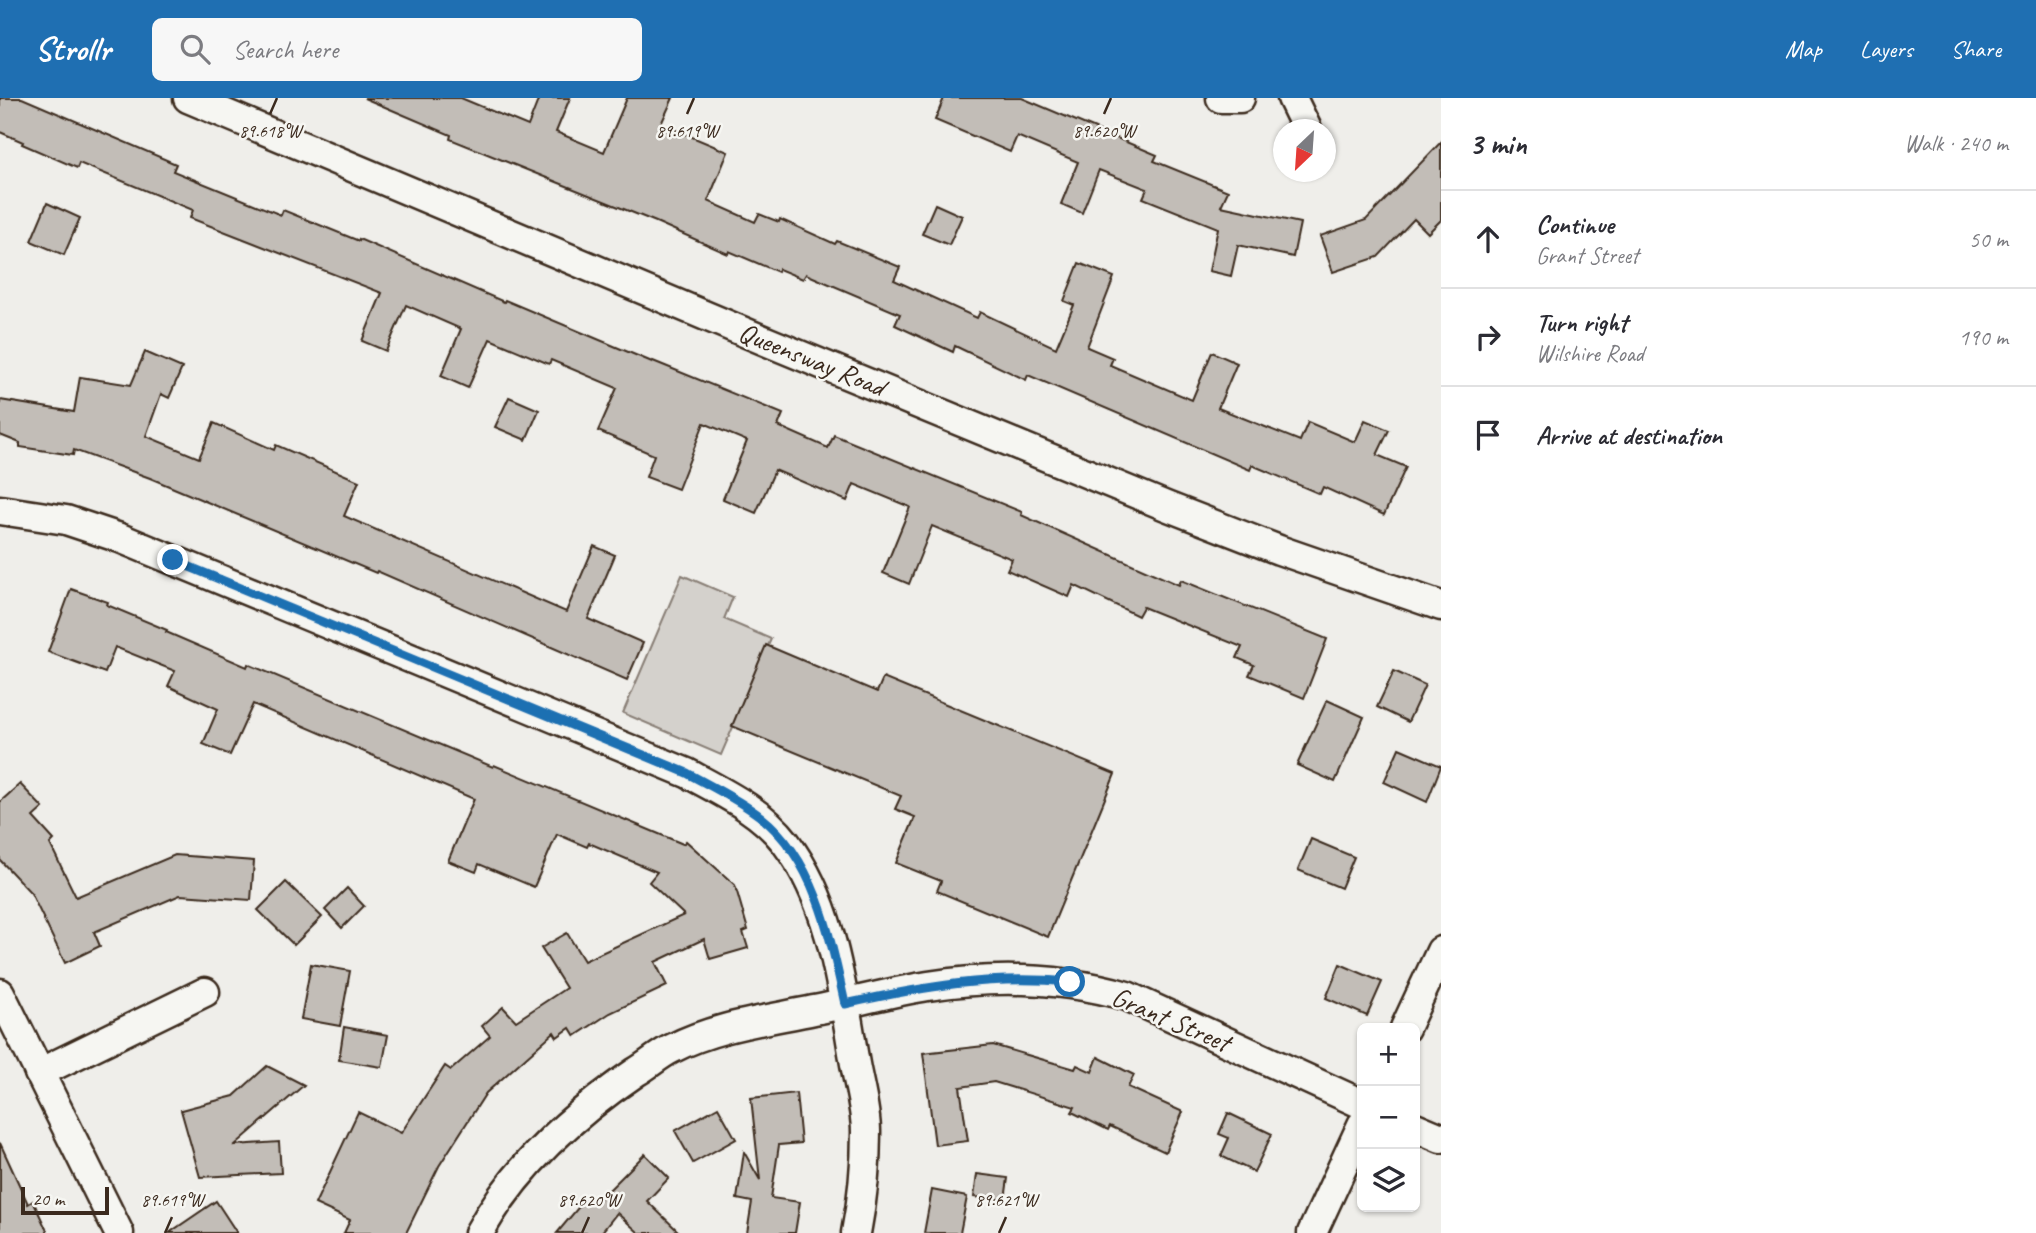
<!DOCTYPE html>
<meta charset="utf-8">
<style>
:root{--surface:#fff;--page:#f7f7f7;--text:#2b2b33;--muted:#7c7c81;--line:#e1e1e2;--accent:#1f6fb2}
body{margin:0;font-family:Caveat,sans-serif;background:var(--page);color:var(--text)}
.controls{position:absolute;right:21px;bottom:21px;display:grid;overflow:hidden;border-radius:10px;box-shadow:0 2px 5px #0004}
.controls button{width:63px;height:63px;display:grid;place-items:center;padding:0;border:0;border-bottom:2px solid var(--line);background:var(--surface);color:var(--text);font:35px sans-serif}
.compass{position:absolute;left:1273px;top:21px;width:63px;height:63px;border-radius:50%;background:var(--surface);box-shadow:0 2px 5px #0004;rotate:205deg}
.scale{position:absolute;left:21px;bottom:18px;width:88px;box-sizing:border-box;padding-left:7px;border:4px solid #3b2a1e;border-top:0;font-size:19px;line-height:24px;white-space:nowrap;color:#3b2a1e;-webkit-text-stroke:5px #f6f6f2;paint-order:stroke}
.stop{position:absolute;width:21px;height:21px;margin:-16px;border:5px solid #1f6fb2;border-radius:50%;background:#fff}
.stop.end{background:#1f6fb2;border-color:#fff;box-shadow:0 2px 7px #0008}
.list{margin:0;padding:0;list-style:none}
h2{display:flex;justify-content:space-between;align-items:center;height:91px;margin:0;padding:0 28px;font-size:30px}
h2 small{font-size:23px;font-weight:400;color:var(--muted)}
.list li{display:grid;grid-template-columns:46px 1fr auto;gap:21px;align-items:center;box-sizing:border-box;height:98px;padding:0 28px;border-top:2px solid var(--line)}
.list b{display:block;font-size:26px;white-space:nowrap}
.list p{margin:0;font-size:23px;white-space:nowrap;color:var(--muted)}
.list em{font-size:23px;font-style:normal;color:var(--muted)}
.icon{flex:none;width:38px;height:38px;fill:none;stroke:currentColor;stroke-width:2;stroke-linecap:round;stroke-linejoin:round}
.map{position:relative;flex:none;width:1441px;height:1135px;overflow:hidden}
header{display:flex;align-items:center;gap:42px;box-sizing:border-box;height:98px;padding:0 35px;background:var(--accent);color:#fff}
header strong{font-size:33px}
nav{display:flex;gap:38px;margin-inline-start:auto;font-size:24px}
.search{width:490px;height:63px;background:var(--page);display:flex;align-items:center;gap:18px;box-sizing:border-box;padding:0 24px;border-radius:10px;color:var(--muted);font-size:26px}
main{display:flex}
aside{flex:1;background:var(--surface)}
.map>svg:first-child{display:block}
.green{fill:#d4d1cc;stroke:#887e75;stroke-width:2}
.building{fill:#c2bdb7;stroke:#3b2a1e;stroke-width:2}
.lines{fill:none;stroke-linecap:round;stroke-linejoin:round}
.street-casing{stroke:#3b2a1e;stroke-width:33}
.street{stroke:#f6f6f2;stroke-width:28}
.route{stroke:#1f6fb2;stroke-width:9}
.ticks{fill:none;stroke:#3b2a1e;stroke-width:2.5}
.labels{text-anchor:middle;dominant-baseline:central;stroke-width:5;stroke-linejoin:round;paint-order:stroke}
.street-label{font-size:28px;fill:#3b2a1e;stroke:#f6f6f2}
.ticks-label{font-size:18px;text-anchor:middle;fill:#3b2a1e;stroke:#f6f6f2;stroke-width:5;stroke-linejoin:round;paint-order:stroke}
</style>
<header>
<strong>Strollr</strong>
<div class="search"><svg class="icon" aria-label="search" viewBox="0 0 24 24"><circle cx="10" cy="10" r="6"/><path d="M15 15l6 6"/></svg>Search here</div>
<nav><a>Map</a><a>Layers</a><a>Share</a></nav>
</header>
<main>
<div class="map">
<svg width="1441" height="1135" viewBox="0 0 1441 1135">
<rect width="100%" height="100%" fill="#efeeea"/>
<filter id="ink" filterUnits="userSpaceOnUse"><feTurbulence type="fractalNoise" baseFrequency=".0143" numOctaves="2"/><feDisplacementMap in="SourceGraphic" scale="14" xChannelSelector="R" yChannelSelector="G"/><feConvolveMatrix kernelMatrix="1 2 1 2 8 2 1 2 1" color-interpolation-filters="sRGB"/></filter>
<g filter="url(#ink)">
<path class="green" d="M 682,477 L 733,499 L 724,521 L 771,541 L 721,657 L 623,615 Z"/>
<g class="building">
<path d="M 0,0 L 22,0 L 176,66 L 173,73 L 281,117 L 283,112 L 359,143 L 359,141 L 504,204 L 505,202 L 652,264 L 653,263 L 783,316 L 778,328 L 828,350 L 834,337 L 1022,414 L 1021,417 L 1179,487 L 1181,482 L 1327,541 L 1304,600 L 1249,577 L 1254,567 L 1237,560 L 1242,549 L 1143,509 L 1138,518 L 1074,487 L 1069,499 L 1007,472 L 1012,461 L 932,428 L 909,486 L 883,475 L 910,409 L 854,386 L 847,403 L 775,372 L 756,415 L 723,401 L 747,343 L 704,325 L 678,391 L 646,379 L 654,357 L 598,333 L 617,290 L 551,262 L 549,266 L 490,241 L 468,290 L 441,278 L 461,231 L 406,207 L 386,253 L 362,243 L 382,195 L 190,120 L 193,112 L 79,65 L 77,70 L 22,46 L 23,44 L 0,34 Z"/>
<path d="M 364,0 L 461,0 L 528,28 L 539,0 L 570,0 L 556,34 L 604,54 L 627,0 L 673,0 L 661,26 L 728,54 L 708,103 L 755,124 L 759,116 L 779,124 L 780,121 L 835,146 L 837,143 L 900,169 L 894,182 L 977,220 L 980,214 L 1056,250 L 1074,207 L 1064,203 L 1079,165 L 1114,179 L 1087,249 L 1113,260 L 1110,267 L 1192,302 L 1212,254 L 1237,265 L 1218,310 L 1300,343 L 1308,324 L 1355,344 L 1365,322 L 1389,332 L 1377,357 L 1406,369 L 1384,417 L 1323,389 L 1320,396 L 1252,367 L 1250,372 L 1028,277 L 1026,282 L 955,248 L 953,254 L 895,227 L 900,216 L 806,176 L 803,181 L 779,171 L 778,174 L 729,153 L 728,156 L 656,124 L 450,41 L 451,37 Z"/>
<path d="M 944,0 L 1022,0 L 1157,57 L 1154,63 L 1228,93 L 1221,108 L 1300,125 L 1293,159 L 1238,147 L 1231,178 L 1209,173 L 1218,130 L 1143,100 L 1147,91 L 1099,72 L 1082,115 L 1061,106 L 1078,64 L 1017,38 L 1010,54 L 935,22 Z"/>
<path d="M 1441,44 L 1441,122 L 1428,135 L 1414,121 L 1378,159 L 1333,174 L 1320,138 L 1366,122 Z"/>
<path d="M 47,105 L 80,120 L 64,157 L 31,143 Z"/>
<path d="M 935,106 L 962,118 L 949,147 L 922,136 Z"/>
<path d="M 145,254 L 182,270 L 169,300 L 161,296 L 146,338 L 199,360 L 214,325 L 274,352 L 276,347 L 359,383 L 344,418 L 566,514 L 594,448 L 615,457 L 588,521 L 643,545 L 627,582 L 377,473 L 376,475 L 150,380 L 74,352 L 73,357 L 20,349 L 20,345 L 0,337 L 0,302 L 74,314 L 80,279 L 131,287 Z"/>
<path d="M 509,299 L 539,312 L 526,342 L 495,329 Z"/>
<path d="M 71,491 L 108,504 L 107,507 L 167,532 L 166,534 L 247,569 L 248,566 L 493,669 L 494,667 L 683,746 L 686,743 L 735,787 L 748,832 L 743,834 L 748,850 L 710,861 L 704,841 L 655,864 L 667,888 L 610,915 L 575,938 L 570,930 L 557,939 L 554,934 L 486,995 L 439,1068 L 406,1135 L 344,1135 L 350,1122 L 315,1106 L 358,1014 L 401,1035 L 445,968 L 451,972 L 490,938 L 482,928 L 503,909 L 516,923 L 566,890 L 541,850 L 567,835 L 584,863 L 684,817 L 649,784 L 657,774 L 589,745 L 587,749 L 557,736 L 534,789 L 479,766 L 476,774 L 448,763 L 474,701 L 253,606 L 230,657 L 203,646 L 218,611 L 168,588 L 175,573 L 115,549 L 105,575 L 48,554 Z"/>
<path d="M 766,547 L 877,594 L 883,580 L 1115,676 L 1048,839 L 937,793 L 941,783 L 896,765 L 915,719 L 895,711 L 901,698 L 732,628 Z"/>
<path d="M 1394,573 L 1425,587 L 1408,624 L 1377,609 Z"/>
<path d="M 1327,602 L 1364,619 L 1335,684 L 1297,667 Z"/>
<path d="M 1399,650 L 1441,668 L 1427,704 L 1384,684 Z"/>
<path d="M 20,686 L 43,710 L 33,719 L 54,742 L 50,746 L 76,799 L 175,757 L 254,763 L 251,802 L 180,797 L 94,834 L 100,848 L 65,865 L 31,795 L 0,762 L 0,704 Z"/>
<path d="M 1311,741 L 1354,759 L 1341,790 L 1298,772 Z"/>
<path d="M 286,784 L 322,819 L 294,847 L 258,812 Z"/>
<path d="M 347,790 L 364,808 L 342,830 L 325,812 Z"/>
<path d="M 311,866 L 350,873 L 340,928 L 301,921 Z"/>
<path d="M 1340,866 L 1382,884 L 1367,918 L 1326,900 Z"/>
<path d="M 344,929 L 388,937 L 382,969 L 339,962 Z"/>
<path d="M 993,947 L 1075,971 L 1077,967 L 1092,974 L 1098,959 L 1134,977 L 1128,989 L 1183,1014 L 1165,1054 L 1110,1028 L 1108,1032 L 1072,1014 L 1075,1009 L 994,984 L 960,989 L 968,1043 L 935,1047 L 923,955 Z"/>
<path d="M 267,968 L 304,987 L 235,1047 L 279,1044 L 281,1075 L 200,1079 L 181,1012 L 234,998 Z"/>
<path d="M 796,995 L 801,1045 L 779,1047 L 771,1100 L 800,1104 L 795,1135 L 747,1135 L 752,1104 L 737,1101 L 744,1054 L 760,1082 L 751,1000 Z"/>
<path d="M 718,1009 L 736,1041 L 693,1065 L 675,1033 Z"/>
<path d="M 1228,1015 L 1272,1036 L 1254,1074 L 1221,1058 L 1229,1040 L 1219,1036 Z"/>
<path d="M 0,1045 L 28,1106 L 33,1103 L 48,1135 L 0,1135 Z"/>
<path d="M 645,1056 L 669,1080 L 647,1103 L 680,1135 L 639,1135 L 617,1115 L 601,1135 L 557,1135 L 587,1099 L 596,1105 Z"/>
<path d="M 977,1076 L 1008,1080 L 1005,1102 L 974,1099 Z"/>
<path d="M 932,1092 L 967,1099 L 960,1135 L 924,1135 Z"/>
<path d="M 216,1103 L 237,1135 L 169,1135 Z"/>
</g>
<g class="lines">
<defs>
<g id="street">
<path d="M 188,0 L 768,244 L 1166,408 L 1279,452 L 1441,508"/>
<path d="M 1221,0 L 1240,0"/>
<path d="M 1292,0 L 1307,31"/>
<path d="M 0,412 L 66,422 L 120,440 L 687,675 C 722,694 761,712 786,745 C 833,807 842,892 855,966 C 859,988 866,1012 866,1034 C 866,1066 862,1104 856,1135"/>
<path d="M 0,895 L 119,1135"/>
<path d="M 1405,930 L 1441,853"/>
<path d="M 39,975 L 205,894"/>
<path d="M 1415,1029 L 1441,1040"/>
<path d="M 479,1135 C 515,1068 574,1016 636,974 C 648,967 659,957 671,951 C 715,928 767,922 814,912 C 852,905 890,894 928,888 C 995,878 1061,879 1127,898 L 1362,1006"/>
<path d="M 1312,1135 L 1362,1027"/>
</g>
</defs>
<use href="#street" class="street-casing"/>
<use href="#street" class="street"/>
</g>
</g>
<g class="lines" filter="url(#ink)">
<path class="route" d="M 173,462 L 687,675 C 712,689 738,701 761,719 C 816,762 831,842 845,906 C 922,889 991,876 1070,884"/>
</g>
<path class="ticks" d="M 270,16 L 277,0M 687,16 L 694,0M 1104,16 L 1111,0M 165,1135 L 172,1119M 582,1135 L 589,1119M 999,1135 L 1006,1119"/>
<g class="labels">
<g class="street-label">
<text transform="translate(812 261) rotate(22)">Queensway Road</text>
<text transform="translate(1171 921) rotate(23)">Grant Street</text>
</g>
</g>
<g class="ticks-label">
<text x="270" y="39">89.618°W</text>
<text x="687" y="39">89.619°W</text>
<text x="1104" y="39">89.620°W</text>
<text x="172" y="1108">89.619°W</text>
<text x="589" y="1108">89.620°W</text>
<text x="1006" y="1108">89.621°W</text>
</g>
</svg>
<div class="controls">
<button>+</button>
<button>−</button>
<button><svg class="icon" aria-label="layers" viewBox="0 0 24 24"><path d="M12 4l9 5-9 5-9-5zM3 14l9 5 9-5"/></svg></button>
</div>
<svg class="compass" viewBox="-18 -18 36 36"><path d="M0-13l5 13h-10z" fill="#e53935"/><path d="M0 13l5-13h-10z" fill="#7c7c81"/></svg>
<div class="scale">20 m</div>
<div class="stop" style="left:1070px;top:884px"></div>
<div class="stop end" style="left:173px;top:462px"></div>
</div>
<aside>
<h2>3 min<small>Walk · 240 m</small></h2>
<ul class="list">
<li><svg class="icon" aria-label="ahead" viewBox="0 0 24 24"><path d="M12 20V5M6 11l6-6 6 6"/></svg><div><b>Continue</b><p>Grant Street</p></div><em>50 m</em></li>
<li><svg class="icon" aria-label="right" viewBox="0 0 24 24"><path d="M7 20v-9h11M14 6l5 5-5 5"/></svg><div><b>Turn right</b><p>Wilshire Road</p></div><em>190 m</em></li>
<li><svg class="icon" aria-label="arrive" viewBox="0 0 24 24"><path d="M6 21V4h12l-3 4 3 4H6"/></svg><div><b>Arrive at destination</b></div></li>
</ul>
</aside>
</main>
